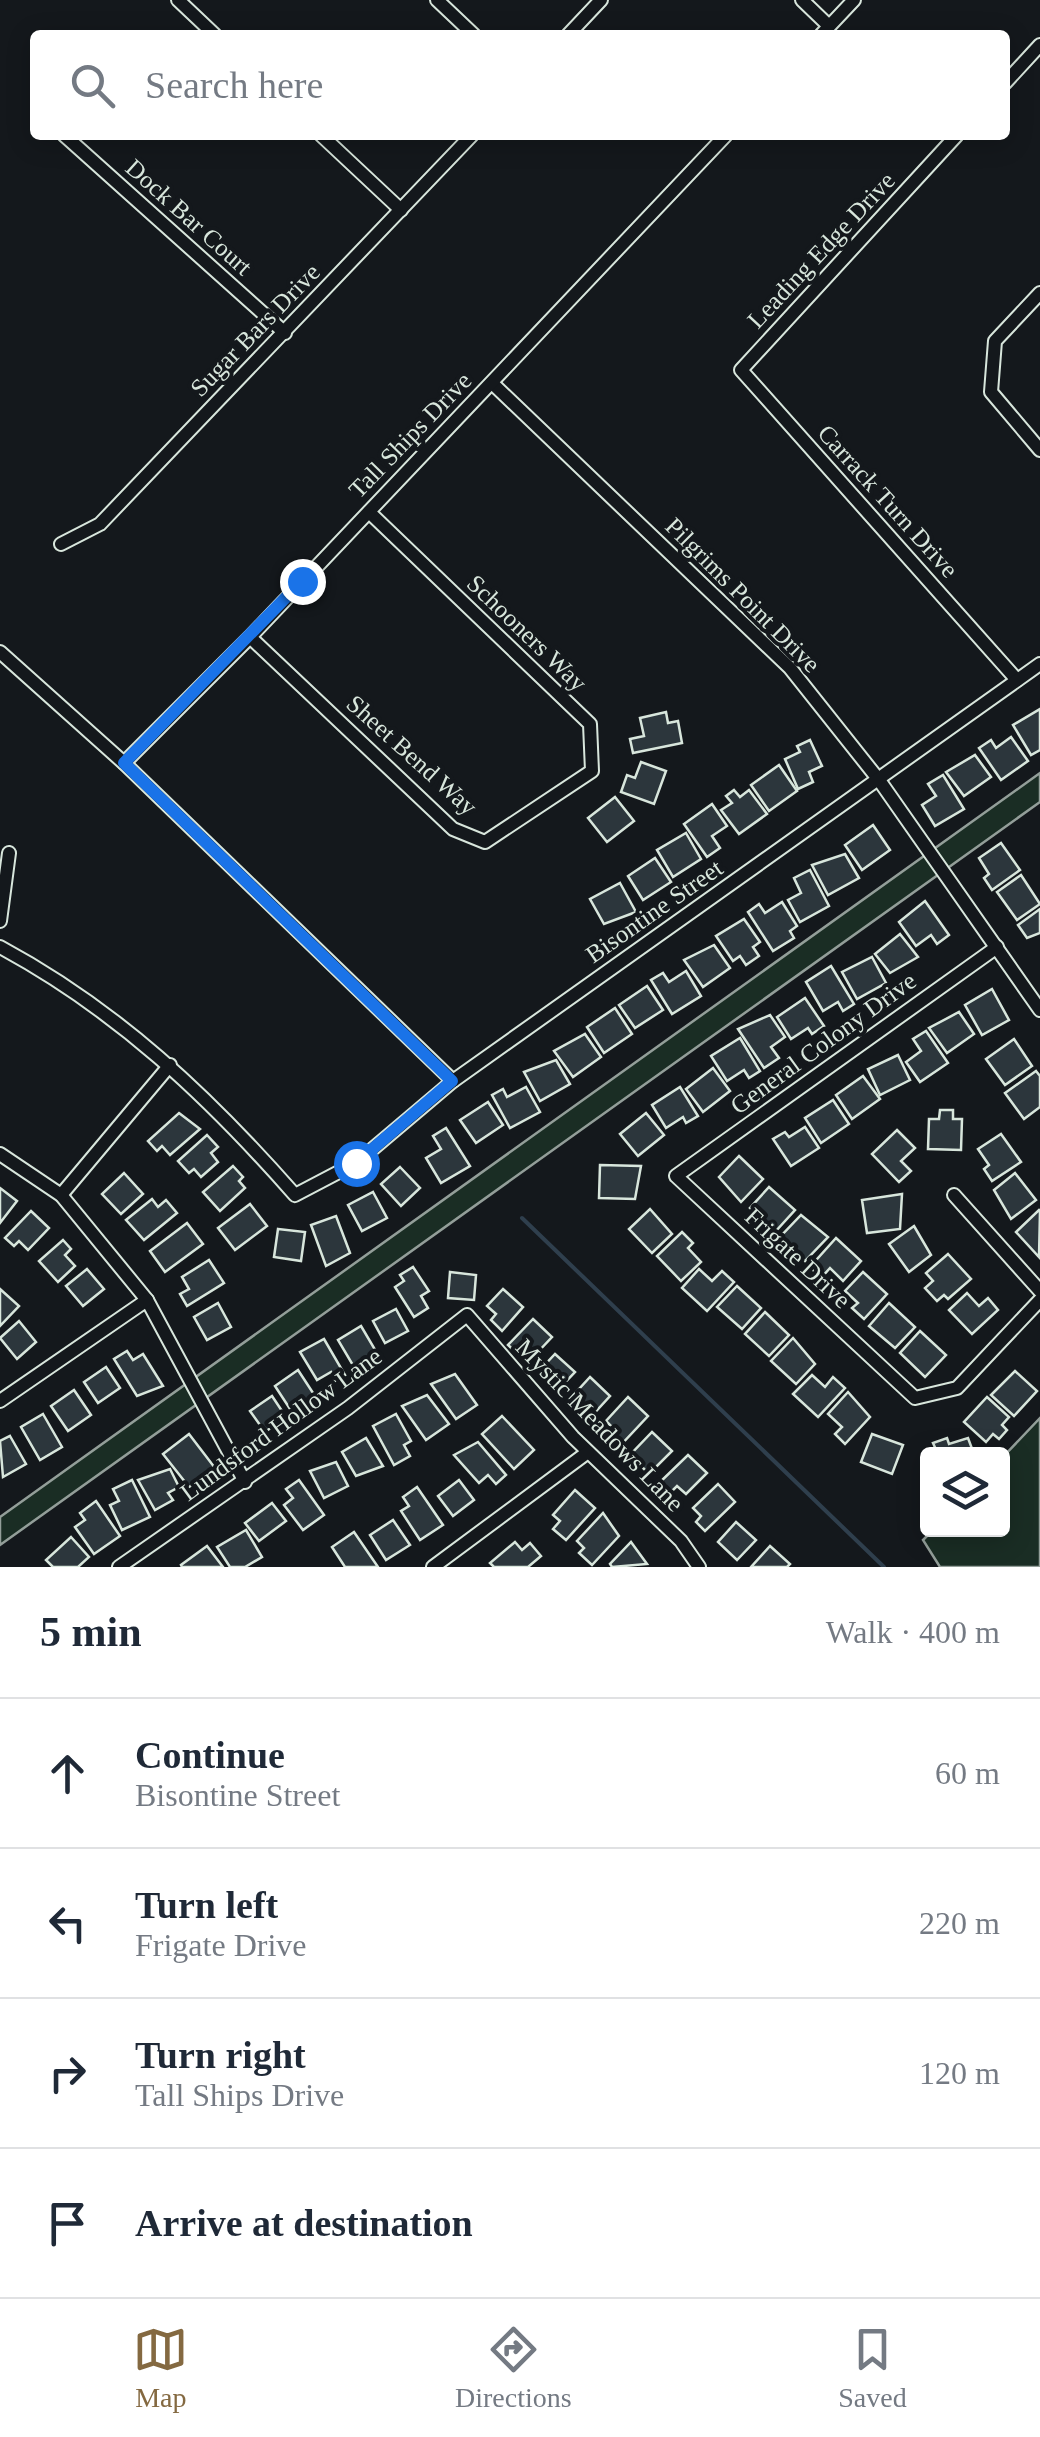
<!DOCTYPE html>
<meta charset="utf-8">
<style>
:root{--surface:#fff;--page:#f6f6f7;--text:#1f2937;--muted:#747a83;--line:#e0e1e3;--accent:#846941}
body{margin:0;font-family:"Times New Roman",serif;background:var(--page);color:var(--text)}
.controls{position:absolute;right:30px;bottom:30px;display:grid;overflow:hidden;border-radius:10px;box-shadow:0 5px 25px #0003}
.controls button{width:90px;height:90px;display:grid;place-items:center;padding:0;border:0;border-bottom:2px solid var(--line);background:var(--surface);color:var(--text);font:50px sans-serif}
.stop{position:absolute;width:30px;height:30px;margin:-22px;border:8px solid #1a73e8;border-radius:50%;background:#fff}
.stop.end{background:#1a73e8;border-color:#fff;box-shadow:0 2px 10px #0008}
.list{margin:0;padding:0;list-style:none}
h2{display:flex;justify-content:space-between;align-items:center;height:130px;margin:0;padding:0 40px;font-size:42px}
h2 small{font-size:32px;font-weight:400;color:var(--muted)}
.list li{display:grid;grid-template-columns:65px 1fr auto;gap:30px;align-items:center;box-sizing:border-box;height:150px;padding:0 40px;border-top:2px solid var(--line)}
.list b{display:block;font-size:38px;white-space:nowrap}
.list p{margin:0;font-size:32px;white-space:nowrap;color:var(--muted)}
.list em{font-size:32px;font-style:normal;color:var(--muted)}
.icon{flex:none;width:55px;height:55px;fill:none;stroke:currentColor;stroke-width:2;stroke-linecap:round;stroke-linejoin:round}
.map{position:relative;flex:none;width:1040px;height:1567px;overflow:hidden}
.search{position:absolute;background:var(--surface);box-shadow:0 5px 25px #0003;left:30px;right:30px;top:30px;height:110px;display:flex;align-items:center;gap:25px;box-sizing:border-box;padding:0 35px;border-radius:10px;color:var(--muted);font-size:38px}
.sheet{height:730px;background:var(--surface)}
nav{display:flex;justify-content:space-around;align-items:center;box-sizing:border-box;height:140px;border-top:2px solid var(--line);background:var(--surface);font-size:28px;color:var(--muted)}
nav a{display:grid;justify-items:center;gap:5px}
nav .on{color:var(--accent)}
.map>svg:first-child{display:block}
.green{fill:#1a2d24;stroke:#939e99;stroke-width:2.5}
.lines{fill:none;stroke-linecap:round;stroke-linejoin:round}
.stream{stroke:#2f3f4d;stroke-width:4}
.building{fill:#2c363c;stroke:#d8e6dc;stroke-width:2.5}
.street-casing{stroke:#d8e6dc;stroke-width:16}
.street{stroke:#14181c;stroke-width:12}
.route{stroke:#1a73e8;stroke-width:12}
.labels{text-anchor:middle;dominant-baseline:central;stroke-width:8;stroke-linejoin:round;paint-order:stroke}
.street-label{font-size:25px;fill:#d8e6dc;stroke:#14181c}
</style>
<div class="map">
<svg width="1040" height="1567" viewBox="0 0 1040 1567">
<rect width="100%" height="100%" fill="#14181c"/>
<g class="green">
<path d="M 1040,773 L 1040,802 L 0,1545 L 0,1517 Z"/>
<path d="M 1040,1418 L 1040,1567 L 940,1567 L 923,1540 L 933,1530 L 1002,1530 L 1003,1457 Z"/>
</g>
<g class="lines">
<path class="stream" d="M 522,1218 L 884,1567"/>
</g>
<g class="building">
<path d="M 1040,709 L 1040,750 L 1031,755 L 1013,725 Z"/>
<path d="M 666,712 L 668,723 L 678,721 L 682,743 L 633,753 L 630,739 L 644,736 L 640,718 Z"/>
<path d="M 1011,737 L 1028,761 L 1001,780 L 979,748 L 991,740 L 996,748 Z"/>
<path d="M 810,740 L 822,766 L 809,772 L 813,782 L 798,789 L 785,759 L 800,752 L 797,746 Z"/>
<path d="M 975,755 L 991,777 L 964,796 L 946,772 Z"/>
<path d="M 641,762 L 666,771 L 654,804 L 621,792 L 627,775 L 635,778 Z"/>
<path d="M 779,765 L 797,791 L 769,811 L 751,785 Z"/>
<path d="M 943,775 L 964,809 L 935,826 L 922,805 L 936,796 L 928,784 Z"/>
<path d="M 734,790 L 740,797 L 749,790 L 767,814 L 739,834 L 721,810 L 732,803 L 726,796 Z"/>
<path d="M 615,797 L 634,821 L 607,842 L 588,818 Z"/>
<path d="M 712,804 L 727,826 L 712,836 L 720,848 L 707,857 L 684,824 Z"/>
<path d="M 873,825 L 890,850 L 862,870 L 845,845 Z"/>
<path d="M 686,833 L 701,859 L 673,877 L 657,850 Z"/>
<path d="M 1001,843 L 1020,870 L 992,890 L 984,878 L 989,874 L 979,858 Z"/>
<path d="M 845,854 L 859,878 L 828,895 L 812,865 Z"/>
<path d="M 655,858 L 671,882 L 643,900 L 628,876 Z"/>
<path d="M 810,870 L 829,906 L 800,922 L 788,900 L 801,893 L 794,878 Z"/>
<path d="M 1021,875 L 1040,904 L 1017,920 L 997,892 Z"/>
<path d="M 620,883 L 636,912 L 604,924 L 590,899 Z"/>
<path d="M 925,901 L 949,935 L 937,944 L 931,935 L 916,946 L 899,922 Z"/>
<path d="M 782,902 L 797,926 L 790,931 L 794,938 L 773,951 L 748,912 L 759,904 L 765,913 Z"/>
<path d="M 1040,909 L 1040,933 L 1027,938 L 1018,925 Z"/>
<path d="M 744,919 L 760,942 L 753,947 L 759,956 L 746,965 L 740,956 L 733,961 L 716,936 Z"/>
<path d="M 900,934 L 918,957 L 890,973 L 875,954 Z"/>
<path d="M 714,945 L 730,968 L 703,987 L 684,960 Z"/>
<path d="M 872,957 L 886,983 L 857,999 L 842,972 Z"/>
<path d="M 831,966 L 854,1004 L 843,1011 L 838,1002 L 823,1011 L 806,982 Z"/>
<path d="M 686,971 L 701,996 L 672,1014 L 651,980 L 663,973 L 669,982 Z"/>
<path d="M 647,986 L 663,1010 L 635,1028 L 619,1005 Z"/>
<path d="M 992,989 L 1009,1020 L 982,1035 L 965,1005 Z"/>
<path d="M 805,998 L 824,1026 L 812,1034 L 808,1028 L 791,1039 L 777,1017 Z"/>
<path d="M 615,1008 L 632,1034 L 604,1053 L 587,1027 Z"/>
<path d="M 959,1012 L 974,1034 L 947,1053 L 929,1028 Z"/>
<path d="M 770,1015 L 785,1037 L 771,1047 L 779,1058 L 764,1068 L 738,1029 Z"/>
<path d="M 926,1031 L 948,1063 L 920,1082 L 906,1062 L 921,1051 L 913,1039 Z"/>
<path d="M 585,1034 L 601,1057 L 573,1077 L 554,1051 Z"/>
<path d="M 740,1038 L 760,1071 L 749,1078 L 744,1070 L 727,1081 L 711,1056 Z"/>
<path d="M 1014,1039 L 1032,1066 L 1005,1085 L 986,1059 Z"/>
<path d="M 898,1055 L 910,1080 L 880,1095 L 868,1069 Z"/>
<path d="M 556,1060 L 570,1084 L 540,1101 L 524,1072 Z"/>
<path d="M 713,1068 L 730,1091 L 703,1112 L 686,1089 Z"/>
<path d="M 1036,1071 L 1040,1076 L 1040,1107 L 1024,1119 L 1005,1093 Z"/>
<path d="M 863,1076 L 880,1099 L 852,1119 L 836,1095 Z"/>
<path d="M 526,1087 L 540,1112 L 510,1128 L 492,1095 L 503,1089 L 507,1097 Z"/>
<path d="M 680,1087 L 698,1116 L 686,1123 L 683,1117 L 666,1128 L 652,1105 Z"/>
<path d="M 833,1100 L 849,1124 L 821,1143 L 805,1118 Z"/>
<path d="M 488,1102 L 503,1125 L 476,1143 L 460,1120 Z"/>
<path d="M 940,1110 L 953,1110 L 953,1119 L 962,1119 L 961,1150 L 928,1149 L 929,1119 L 939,1119 Z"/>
<path d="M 179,1113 L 200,1129 L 170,1155 L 162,1146 L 157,1151 L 148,1141 Z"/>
<path d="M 646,1113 L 664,1135 L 638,1156 L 620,1134 Z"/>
<path d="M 805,1127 L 819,1148 L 791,1166 L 773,1139 L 785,1132 L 789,1137 Z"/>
<path d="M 446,1128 L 470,1166 L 441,1183 L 426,1158 L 441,1149 L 433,1136 Z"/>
<path d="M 897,1130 L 915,1148 L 901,1161 L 911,1171 L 899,1182 L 872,1154 Z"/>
<path d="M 1001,1134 L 1021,1162 L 992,1181 L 984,1169 L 989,1165 L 978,1149 Z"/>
<path d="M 207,1135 L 218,1147 L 211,1153 L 218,1162 L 201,1177 L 194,1169 L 189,1173 L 178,1161 Z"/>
<path d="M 739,1156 L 763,1179 L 741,1202 L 719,1177 Z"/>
<path d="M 600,1165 L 641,1166 L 635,1199 L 599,1198 Z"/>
<path d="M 233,1166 L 243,1177 L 239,1181 L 245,1188 L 220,1211 L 203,1192 Z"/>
<path d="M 400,1167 L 420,1188 L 401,1206 L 381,1184 Z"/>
<path d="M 124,1173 L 143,1194 L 121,1214 L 102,1194 Z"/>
<path d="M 1015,1173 L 1036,1200 L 1011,1219 L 994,1190 Z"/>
<path d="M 769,1187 L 795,1210 L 775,1232 L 750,1208 Z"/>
<path d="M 0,1188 L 17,1201 L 0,1223 Z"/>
<path d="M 373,1192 L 387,1218 L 362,1231 L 348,1205 Z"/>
<path d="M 902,1194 L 900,1229 L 867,1233 L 862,1200 Z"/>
<path d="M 152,1199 L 158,1207 L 166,1200 L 177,1213 L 144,1240 L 126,1220 Z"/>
<path d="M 250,1204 L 267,1226 L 235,1250 L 218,1228 Z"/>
<path d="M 650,1209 L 672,1234 L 652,1253 L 629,1229 Z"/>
<path d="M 1039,1210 L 1040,1211 L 1039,1257 L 1016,1232 Z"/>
<path d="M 31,1211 L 49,1228 L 28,1250 L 19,1241 L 14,1246 L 5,1238 Z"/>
<path d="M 801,1215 L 828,1237 L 805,1261 L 780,1237 Z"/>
<path d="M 336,1216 L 350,1253 L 326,1266 L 311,1225 Z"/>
<path d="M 187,1223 L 203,1244 L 165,1272 L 150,1251 Z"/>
<path d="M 914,1226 L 931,1255 L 909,1272 L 889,1244 Z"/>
<path d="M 278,1229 L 305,1232 L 301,1261 L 274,1257 Z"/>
<path d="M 682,1232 L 693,1243 L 688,1248 L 701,1262 L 681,1281 L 657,1256 Z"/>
<path d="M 836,1238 L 861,1261 L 843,1281 L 830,1268 L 821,1278 L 810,1267 Z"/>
<path d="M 63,1240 L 71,1249 L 65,1255 L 75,1266 L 58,1282 L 39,1261 Z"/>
<path d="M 948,1254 L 971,1279 L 948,1299 L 944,1295 L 937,1301 L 925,1288 L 933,1281 L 926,1273 Z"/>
<path d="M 209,1260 L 224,1283 L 187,1306 L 180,1294 L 189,1289 L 182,1277 Z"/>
<path d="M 413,1267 L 429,1291 L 421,1296 L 428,1308 L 414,1317 L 395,1287 L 404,1281 L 400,1275 Z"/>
<path d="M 87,1269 L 104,1289 L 83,1306 L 66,1286 Z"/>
<path d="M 699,1269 L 712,1281 L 722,1271 L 734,1282 L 707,1311 L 682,1288 Z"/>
<path d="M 450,1272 L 476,1275 L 474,1300 L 448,1298 Z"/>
<path d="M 863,1272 L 887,1294 L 864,1319 L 852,1308 L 858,1303 L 845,1291 Z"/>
<path d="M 737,1286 L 761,1308 L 742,1329 L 717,1307 Z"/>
<path d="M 0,1289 L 19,1306 L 0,1326 Z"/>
<path d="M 503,1289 L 523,1307 L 502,1331 L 491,1320 L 496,1314 L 487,1306 Z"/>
<path d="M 967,1293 L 979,1306 L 988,1298 L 998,1310 L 972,1334 L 949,1310 Z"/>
<path d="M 218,1303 L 231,1327 L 207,1340 L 194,1317 Z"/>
<path d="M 889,1303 L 915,1327 L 895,1348 L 869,1326 Z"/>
<path d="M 396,1309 L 408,1331 L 385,1343 L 373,1321 Z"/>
<path d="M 765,1312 L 789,1335 L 769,1356 L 745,1334 Z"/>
<path d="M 533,1319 L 552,1337 L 536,1354 L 530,1347 L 521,1357 L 508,1345 Z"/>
<path d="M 19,1321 L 36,1342 L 17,1359 L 0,1338 Z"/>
<path d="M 361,1326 L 377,1353 L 354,1367 L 338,1340 Z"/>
<path d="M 920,1331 L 946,1355 L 925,1377 L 900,1353 Z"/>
<path d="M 793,1338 L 815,1364 L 796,1384 L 771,1361 Z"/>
<path d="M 324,1339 L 345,1375 L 335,1381 L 331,1372 L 317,1380 L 300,1352 Z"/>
<path d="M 127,1351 L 133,1360 L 143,1354 L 163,1386 L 137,1396 L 114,1359 Z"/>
<path d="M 555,1354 L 575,1372 L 557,1391 L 539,1371 Z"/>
<path d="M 106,1367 L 120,1388 L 98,1403 L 84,1382 Z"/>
<path d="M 298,1370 L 315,1396 L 292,1412 L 275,1386 Z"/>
<path d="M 1015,1371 L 1037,1391 L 1014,1416 L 991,1395 Z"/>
<path d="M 455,1374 L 477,1405 L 456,1419 L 431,1384 Z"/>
<path d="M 812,1375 L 825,1387 L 833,1377 L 845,1388 L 818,1417 L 793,1394 Z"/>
<path d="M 590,1377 L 610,1396 L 589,1419 L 569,1400 Z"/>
<path d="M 74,1390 L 91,1415 L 68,1431 L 51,1406 Z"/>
<path d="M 848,1392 L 870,1417 L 845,1444 L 835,1434 L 842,1427 L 828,1414 Z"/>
<path d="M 427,1395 L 449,1424 L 426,1440 L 402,1406 Z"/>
<path d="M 272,1396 L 286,1417 L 265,1432 L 250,1411 Z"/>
<path d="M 628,1397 L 648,1416 L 618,1448 L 607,1438 L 615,1430 L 606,1421 Z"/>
<path d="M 987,1397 L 1009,1417 L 1002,1425 L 1007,1430 L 999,1439 L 993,1434 L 986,1442 L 964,1422 Z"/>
<path d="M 43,1414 L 62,1447 L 40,1460 L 21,1427 Z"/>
<path d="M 396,1414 L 411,1441 L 404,1445 L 410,1456 L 394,1465 L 373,1426 Z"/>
<path d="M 502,1416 L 534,1450 L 514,1469 L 482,1434 Z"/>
<path d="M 652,1432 L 672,1451 L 649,1474 L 630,1455 Z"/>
<path d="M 189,1434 L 215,1468 L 189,1487 L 163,1454 Z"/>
<path d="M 872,1434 L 903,1445 L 892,1474 L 861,1462 Z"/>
<path d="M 10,1436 L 26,1464 L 3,1477 L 0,1441 Z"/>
<path d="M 366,1438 L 383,1466 L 356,1476 L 342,1452 Z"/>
<path d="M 947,1438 L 949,1444 L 968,1438 L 974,1454 L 938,1454 L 933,1443 Z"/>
<path d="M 478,1442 L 506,1475 L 496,1484 L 488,1475 L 479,1483 L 454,1455 Z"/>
<path d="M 688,1455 L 707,1473 L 686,1494 L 677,1486 L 668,1495 L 657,1485 Z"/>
<path d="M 336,1462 L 348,1486 L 324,1498 L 310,1471 Z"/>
<path d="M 170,1469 L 179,1487 L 168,1493 L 173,1500 L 155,1510 L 138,1480 Z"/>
<path d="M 132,1480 L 150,1517 L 122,1530 L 110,1505 L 119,1501 L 113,1489 Z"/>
<path d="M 299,1480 L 324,1515 L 303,1530 L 284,1505 L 293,1498 L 286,1489 Z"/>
<path d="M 459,1480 L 474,1500 L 453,1516 L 438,1496 Z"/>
<path d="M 718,1484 L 735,1502 L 705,1531 L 696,1522 L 701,1516 L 693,1508 Z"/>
<path d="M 417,1487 L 443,1525 L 420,1540 L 401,1511 L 409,1506 L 403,1497 Z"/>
<path d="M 575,1490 L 595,1508 L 566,1540 L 553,1529 L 560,1521 L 553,1515 Z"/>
<path d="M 96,1501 L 120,1536 L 94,1554 L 75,1527 L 85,1520 L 80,1513 Z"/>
<path d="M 272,1503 L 286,1521 L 259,1541 L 245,1523 Z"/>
<path d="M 603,1513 L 619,1536 L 592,1565 L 579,1553 L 584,1548 L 577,1541 Z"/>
<path d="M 393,1520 L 410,1545 L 386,1560 L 370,1535 Z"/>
<path d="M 736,1522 L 756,1540 L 737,1560 L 718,1542 Z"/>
<path d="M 246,1530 L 262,1557 L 245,1567 L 230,1567 L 217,1547 Z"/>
<path d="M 354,1532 L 378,1567 L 345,1567 L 332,1547 Z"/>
<path d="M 71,1537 L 89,1557 L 78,1567 L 53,1567 L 46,1560 Z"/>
<path d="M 515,1542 L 522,1550 L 530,1543 L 541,1556 L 528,1567 L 494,1567 L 490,1563 Z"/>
<path d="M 631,1542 L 647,1564 L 612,1567 L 610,1564 Z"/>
<path d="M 207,1546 L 223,1567 L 182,1567 L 181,1565 Z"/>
<path d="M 770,1546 L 790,1564 L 787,1567 L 751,1567 Z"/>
</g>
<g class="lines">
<defs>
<g id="street">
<path d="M 178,0 L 215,35"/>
<path d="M 437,0 L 474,35"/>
<path d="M 802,0 L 829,26"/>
<path d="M 568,35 L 601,0"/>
<path d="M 821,35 L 854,0"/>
<path d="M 1005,83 L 1040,45"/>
<path d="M 64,135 L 285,333"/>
<path d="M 321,135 L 401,210"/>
<path d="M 957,135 L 741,370 L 1017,680"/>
<path d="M 1040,293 L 995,341 L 991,392 L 1040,450"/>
<path d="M 492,383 L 790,668 L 879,780 L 1040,1010"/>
<path d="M 61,544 L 100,524 L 472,135"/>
<path d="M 250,637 L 453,829 L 485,842 L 592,771 L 590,724 L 369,512"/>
<path d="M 0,652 L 124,763 L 453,1081"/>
<path d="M 124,763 L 250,637 L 726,135"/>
<path d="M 0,921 L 9,853"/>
<path d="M 0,947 C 117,1010 208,1096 295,1195 L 356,1163 L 453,1081 L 1040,664"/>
<path d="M 997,947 L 676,1176 L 915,1398 L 957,1388 L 1040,1300"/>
<path d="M 0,1154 L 61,1195 L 147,1300 L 245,1482"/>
<path d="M 61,1195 L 170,1065"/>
<path d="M 954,1195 L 1040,1291"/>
<path d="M 0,1401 L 147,1300"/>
<path d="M 119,1567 L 348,1408 L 467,1315 L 573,1437 L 681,1541 L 699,1567"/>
<path d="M 433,1567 L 588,1452"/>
</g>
</defs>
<use href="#street" class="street-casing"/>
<use href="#street" class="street"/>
</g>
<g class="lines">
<path class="route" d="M 302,581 L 124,763 L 452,1081 L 356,1163"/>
</g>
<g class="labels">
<g class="street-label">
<text transform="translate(189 217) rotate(42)">Dock Bar Court</text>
<text transform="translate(821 250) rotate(-47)">Leading Edge Drive</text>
<text transform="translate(255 330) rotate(-46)">Sugar Bars Drive</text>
<text transform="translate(410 435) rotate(-46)">Tall Ships Drive</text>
<text transform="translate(888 501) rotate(48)">Carrack Turn Drive</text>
<text transform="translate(743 595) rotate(45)">Pilgrims Point Drive</text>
<text transform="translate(527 633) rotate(44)">Schooners Way</text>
<text transform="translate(412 755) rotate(42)">Sheet Bend Way</text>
<text transform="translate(654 911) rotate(-35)">Bisontine Street</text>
<text transform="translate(823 1043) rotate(-36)">General Colony Drive</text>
<text transform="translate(798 1258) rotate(43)">Frigate Drive</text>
<text transform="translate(281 1424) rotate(-36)">Lundsford Hollow Lane</text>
<text transform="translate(600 1425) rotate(46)">Mystic Meadows Lane</text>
</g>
</g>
</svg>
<div class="controls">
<button><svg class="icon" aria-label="layers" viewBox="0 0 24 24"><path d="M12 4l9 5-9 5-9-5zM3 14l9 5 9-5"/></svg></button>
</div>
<div class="stop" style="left:356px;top:1163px"></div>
<div class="stop end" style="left:302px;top:581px"></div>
<div class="search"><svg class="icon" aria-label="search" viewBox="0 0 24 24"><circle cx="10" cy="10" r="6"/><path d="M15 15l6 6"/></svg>Search here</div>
</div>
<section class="sheet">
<h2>5 min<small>Walk · 400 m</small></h2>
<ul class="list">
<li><svg class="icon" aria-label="ahead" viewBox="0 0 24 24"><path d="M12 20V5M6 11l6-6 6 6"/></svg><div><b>Continue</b><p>Bisontine Street</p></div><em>60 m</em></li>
<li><svg class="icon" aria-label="left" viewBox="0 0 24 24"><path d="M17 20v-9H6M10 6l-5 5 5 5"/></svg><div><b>Turn left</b><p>Frigate Drive</p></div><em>220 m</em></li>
<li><svg class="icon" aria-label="right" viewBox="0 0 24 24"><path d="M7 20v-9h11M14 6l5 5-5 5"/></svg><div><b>Turn right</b><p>Tall Ships Drive</p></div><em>120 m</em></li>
<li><svg class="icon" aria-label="arrive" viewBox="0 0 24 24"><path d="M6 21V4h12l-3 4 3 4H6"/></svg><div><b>Arrive at destination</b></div></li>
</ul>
</section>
<nav>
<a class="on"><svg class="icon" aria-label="map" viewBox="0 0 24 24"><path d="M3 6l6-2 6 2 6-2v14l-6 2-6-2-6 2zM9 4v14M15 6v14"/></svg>Map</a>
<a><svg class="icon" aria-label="directions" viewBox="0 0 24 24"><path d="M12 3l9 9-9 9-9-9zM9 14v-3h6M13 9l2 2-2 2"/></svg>Directions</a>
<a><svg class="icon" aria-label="saved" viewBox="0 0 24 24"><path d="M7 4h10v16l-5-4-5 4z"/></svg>Saved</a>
</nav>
